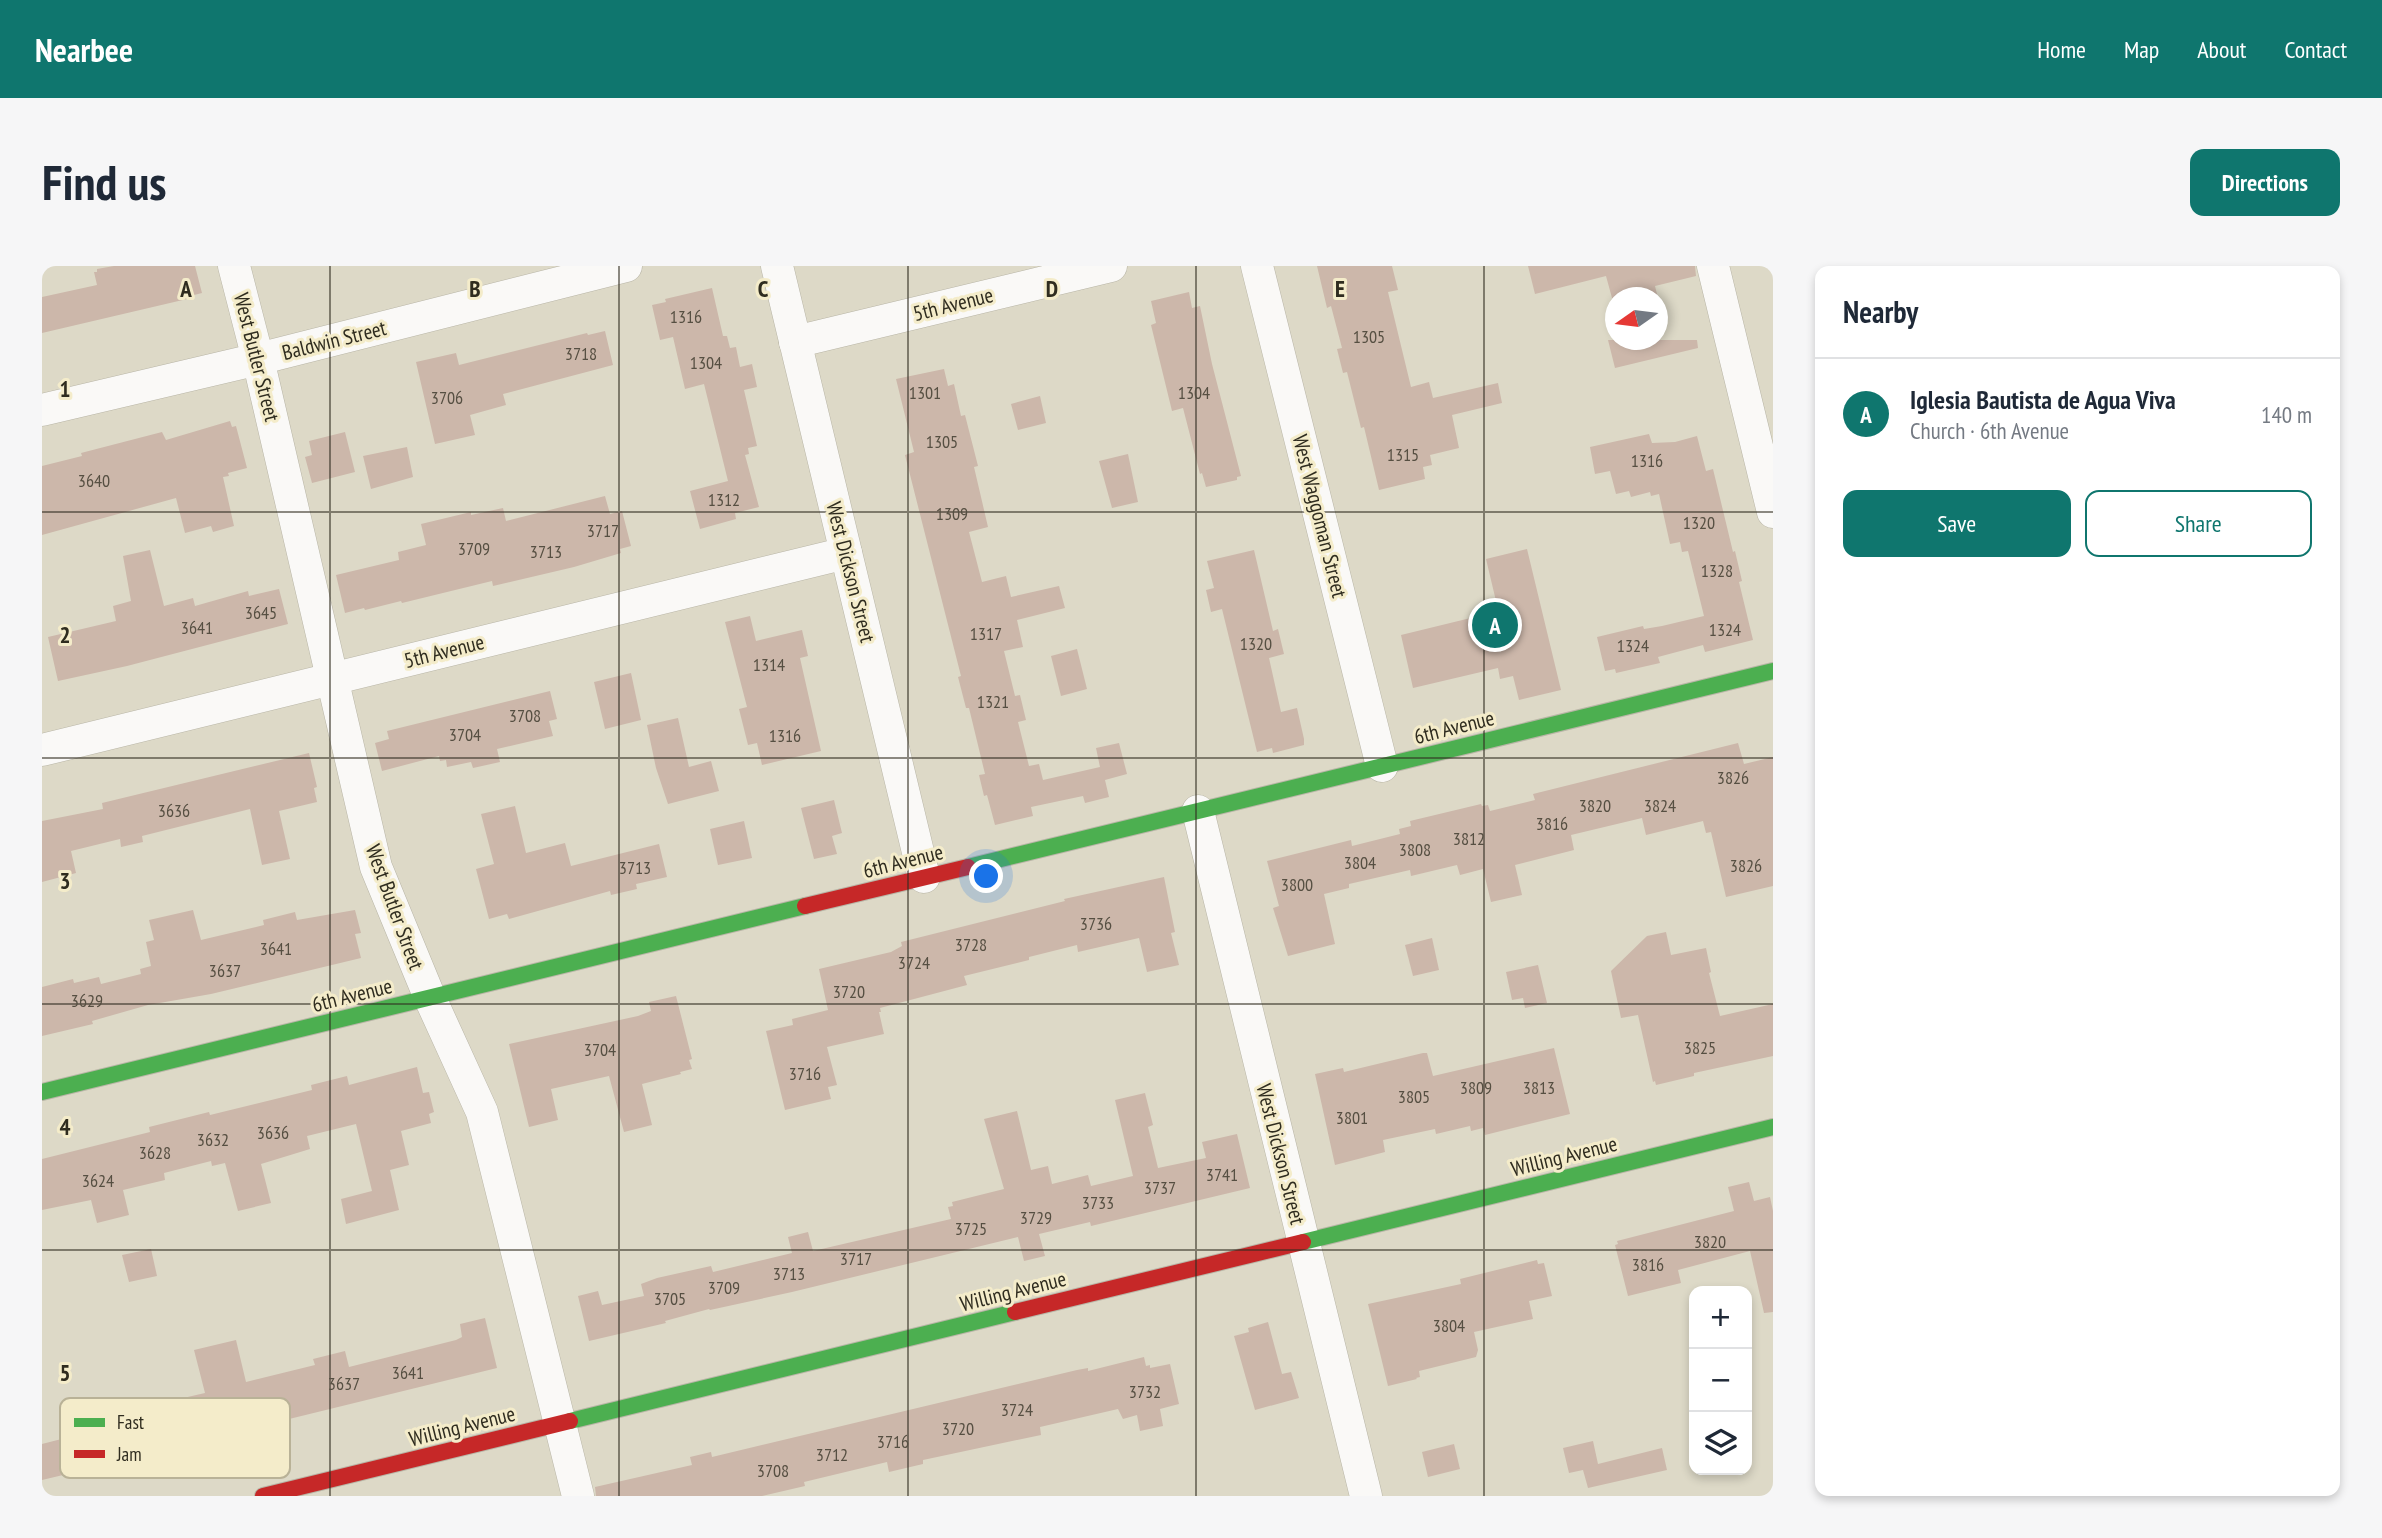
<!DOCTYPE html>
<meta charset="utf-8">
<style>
:root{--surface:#fff;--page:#f6f6f7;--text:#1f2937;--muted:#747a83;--line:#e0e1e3;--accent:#0f766e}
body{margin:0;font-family:"PT Sans Narrow",sans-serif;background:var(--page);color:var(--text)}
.controls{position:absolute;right:21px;bottom:21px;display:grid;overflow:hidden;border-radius:14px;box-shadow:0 4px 10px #0003}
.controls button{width:63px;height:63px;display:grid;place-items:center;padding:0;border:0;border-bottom:2px solid var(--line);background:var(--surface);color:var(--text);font:35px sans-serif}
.compass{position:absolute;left:1563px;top:21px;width:63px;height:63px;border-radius:50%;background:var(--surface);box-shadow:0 4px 10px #0003;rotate:256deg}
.you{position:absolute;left:945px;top:611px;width:24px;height:24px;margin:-18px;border:5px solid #fff;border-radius:50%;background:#1a73e8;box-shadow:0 0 0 10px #1a73e833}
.badge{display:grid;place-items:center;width:46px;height:46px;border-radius:50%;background:var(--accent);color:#fff;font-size:23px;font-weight:700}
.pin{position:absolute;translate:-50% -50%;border:4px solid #fff;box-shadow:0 2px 7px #0006}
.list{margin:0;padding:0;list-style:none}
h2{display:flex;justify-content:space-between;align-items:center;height:91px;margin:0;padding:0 28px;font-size:30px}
h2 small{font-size:23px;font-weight:400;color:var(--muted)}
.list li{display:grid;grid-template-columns:46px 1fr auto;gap:21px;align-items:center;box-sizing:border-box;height:112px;padding:0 28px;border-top:2px solid var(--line)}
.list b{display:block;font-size:26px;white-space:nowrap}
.list p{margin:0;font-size:23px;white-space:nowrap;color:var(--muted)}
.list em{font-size:23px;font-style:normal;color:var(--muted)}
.actions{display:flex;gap:14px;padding:21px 28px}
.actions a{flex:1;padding:16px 0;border:2px solid var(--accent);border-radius:14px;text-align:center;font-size:24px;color:var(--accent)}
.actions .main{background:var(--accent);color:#fff}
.icon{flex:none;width:38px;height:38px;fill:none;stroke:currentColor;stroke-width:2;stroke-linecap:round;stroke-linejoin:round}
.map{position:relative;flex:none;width:1731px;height:1230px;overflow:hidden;border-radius:14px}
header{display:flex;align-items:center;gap:42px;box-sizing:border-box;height:98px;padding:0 35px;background:var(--accent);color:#fff}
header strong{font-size:33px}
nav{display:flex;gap:38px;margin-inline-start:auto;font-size:24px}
.intro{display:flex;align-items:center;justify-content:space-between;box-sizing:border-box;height:168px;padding:0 42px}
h1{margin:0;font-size:49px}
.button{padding:18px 32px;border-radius:14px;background:var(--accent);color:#fff;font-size:24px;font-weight:700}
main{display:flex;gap:42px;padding:0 42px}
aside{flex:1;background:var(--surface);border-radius:14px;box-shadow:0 4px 10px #0003}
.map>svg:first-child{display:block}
.building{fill:#ccb7aa}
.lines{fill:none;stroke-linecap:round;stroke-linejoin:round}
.street-casing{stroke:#b8b5a6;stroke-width:33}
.fast-casing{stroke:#b8b5a6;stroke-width:18}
.jam-casing{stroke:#b8b5a6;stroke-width:18}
.street{stroke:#faf9f7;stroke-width:32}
.fast{stroke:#4caf50;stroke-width:16}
.jam{stroke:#c62828;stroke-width:16}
.grid{fill:none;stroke:#2f2c1f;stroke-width:2;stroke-opacity:0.55}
.labels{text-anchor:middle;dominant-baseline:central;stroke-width:6;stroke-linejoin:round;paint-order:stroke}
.number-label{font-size:18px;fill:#564f42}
.street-label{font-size:21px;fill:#2f2c1f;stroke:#f4ecca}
.key{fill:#f4ecca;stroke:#b9b297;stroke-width:2}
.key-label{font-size:19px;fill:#2f2c1f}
.grid-label{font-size:23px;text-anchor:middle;font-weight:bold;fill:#2f2c1f;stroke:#f4ecca;stroke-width:6;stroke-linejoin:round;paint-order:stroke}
</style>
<header>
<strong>Nearbee</strong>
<nav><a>Home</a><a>Map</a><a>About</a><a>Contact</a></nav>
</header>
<div class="intro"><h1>Find us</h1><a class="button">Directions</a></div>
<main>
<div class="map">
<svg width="1731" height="1230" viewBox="0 0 1731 1230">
<rect width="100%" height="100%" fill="#ddd9c7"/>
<g class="building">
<path d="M 72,0 L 153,0 L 160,27 L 144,31 L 145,33 L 0,67 L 0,31 L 55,19 L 52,6 L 55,6 L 55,3 Z"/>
<path d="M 1275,0 L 1350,0 L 1356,24 L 1346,26 L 1369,121 L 1387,116 L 1391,132 L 1456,117 L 1460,137 L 1410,149 L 1417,182 L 1388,189 L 1390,199 L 1381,201 L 1383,213 L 1337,224 L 1322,161 L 1319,162 L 1305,106 L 1301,107 L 1295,83 L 1300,82 L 1289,40 L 1285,42 Z"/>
<path d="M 1486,0 L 1653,0 L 1654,10 L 1613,20 L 1616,32 L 1570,32 L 1564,10 L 1493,28 Z"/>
<path d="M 670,22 L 681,70 L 685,70 L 688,82 L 694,81 L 698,101 L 710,98 L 715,121 L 702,124 L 715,180 L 706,182 L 707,188 L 703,189 L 717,241 L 693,247 L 694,253 L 658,263 L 648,225 L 686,215 L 662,118 L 643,123 L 631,71 L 618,74 L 610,39 L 624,36 L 623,33 Z"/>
<path d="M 1147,26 L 1150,42 L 1158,40 L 1170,98 L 1199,210 L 1195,211 L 1195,214 L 1164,221 L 1160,207 L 1158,208 L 1141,142 L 1130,145 L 1109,59 L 1114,57 L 1109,35 Z"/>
<path d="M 563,65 L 571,99 L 461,128 L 464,139 L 428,149 L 433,169 L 393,178 L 374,96 L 414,87 L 417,99 L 545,67 L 546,69 Z"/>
<path d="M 1566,74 L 1655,74 L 1656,82 L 1573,102 Z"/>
<path d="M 902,103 L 906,120 L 912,118 L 919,150 L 923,149 L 936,200 L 932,201 L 946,261 L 927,266 L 940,316 L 964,310 L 969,331 L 1017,320 L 1023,342 L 975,354 L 981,381 L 962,385 L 973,430 L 978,429 L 984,454 L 976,456 L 987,500 L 997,498 L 1001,514 L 1058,501 L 1054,482 L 1077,477 L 1085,508 L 1063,514 L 1067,531 L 1043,537 L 1041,530 L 989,541 L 991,550 L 953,559 L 945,529 L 942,530 L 937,509 L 943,508 L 927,442 L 924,442 L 916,411 L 919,410 L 863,189 L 872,186 L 854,113 Z"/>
<path d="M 998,130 L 1004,157 L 976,164 L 969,138 Z"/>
<path d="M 188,155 L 190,161 L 194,160 L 205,202 L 186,207 L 187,210 L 181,211 L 192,260 L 171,266 L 169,260 L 143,267 L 134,232 L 0,269 L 0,200 L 40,190 L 39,187 L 120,166 L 124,174 Z"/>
<path d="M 303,166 L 313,206 L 270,217 L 263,191 L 270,189 L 267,175 Z"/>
<path d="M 1607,168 L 1610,177 L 1633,176 L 1655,170 L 1664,205 L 1671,203 L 1691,286 L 1693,285 L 1700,315 L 1697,316 L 1711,374 L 1663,386 L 1661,379 L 1616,391 L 1618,397 L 1574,407 L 1573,403 L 1563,405 L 1555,371 L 1601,360 L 1602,363 L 1620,360 L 1662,350 L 1646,285 L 1640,286 L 1638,276 L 1628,278 L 1617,228 L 1609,230 L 1608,226 L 1589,231 L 1587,225 L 1574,228 L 1568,205 L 1553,208 L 1548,181 Z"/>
<path d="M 365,181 L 371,211 L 329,223 L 321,190 Z"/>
<path d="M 1086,188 L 1096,236 L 1070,242 L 1057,195 Z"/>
<path d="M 563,230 L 568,248 L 580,245 L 589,280 L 578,283 L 579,287 L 532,301 L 451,320 L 450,315 L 360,337 L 359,335 L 323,344 L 322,342 L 303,347 L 294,309 L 357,294 L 356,286 L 384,279 L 379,258 L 429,246 L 429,249 L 461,242 L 464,255 Z"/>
<path d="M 1485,283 L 1519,424 L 1477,434 L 1471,410 L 1458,413 L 1456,402 L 1371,422 L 1359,369 L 1445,348 L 1443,338 L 1454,335 L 1444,293 Z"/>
<path d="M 108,284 L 122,340 L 151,332 L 153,340 L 206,325 L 207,330 L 237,323 L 246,358 L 85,400 L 16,415 L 6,371 L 74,355 L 71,340 L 89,335 L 81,290 Z"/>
<path d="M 1212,284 L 1231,365 L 1236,363 L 1242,388 L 1227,392 L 1239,446 L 1255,442 L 1262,473 L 1262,479 L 1231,487 L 1230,482 L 1215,486 L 1180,343 L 1169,346 L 1164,324 L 1172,322 L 1165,295 Z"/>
<path d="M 708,350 L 714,375 L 760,364 L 766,390 L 758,392 L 779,485 L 720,499 L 715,477 L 706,479 L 697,443 L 705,441 L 683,356 Z"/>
<path d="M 1035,383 L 1045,423 L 1019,430 L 1009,390 Z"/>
<path d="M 589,407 L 599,454 L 563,463 L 552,416 Z"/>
<path d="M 508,425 L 515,453 L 507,455 L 511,470 L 455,483 L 458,496 L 431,502 L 429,496 L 405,501 L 404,494 L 398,495 L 397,490 L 340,505 L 333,477 L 347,473 L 345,465 Z"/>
<path d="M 636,452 L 647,501 L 669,495 L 677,525 L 626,538 L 614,502 L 605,459 Z"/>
<path d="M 1696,477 L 1702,498 L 1731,491 L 1731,620 L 1684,631 L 1669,566 L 1664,567 L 1661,555 L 1604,569 L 1600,552 L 1529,569 L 1532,584 L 1473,599 L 1480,629 L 1449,636 L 1441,603 L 1418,609 L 1415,599 L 1369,610 L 1368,604 L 1307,618 L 1307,622 L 1282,628 L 1293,678 L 1246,690 L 1231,642 L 1237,640 L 1225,595 L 1309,574 L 1310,580 L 1358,568 L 1357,563 L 1369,560 L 1368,555 L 1439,538 L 1440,540 L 1446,539 L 1448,545 L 1493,534 L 1491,528 Z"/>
<path d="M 267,487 L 275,521 L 272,522 L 275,536 L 237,545 L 248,593 L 220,599 L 208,543 L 100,570 L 101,576 L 79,581 L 78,573 L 29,585 L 34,607 L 0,616 L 0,555 L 61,543 L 60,537 Z"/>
<path d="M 792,534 L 800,567 L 790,570 L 795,588 L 772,593 L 759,542 Z"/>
<path d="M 473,540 L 484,587 L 523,577 L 529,600 L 617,578 L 625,611 L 594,618 L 595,623 L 569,629 L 568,625 L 467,653 L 465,648 L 447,653 L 434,603 L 452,598 L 439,548 Z"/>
<path d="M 702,555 L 710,592 L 676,599 L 668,563 Z"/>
<path d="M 1122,611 L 1133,666 L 1129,667 L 1137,699 L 1105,706 L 1097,672 L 1036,686 L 1035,679 L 987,691 L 987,694 L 922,710 L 925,719 L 838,742 L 839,746 L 837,746 L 842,768 L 785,781 L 795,819 L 786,821 L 789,833 L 743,844 L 724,765 L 751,759 L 750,753 L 786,744 L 777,703 L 849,686 L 860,680 L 859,676 L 1023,635 L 1022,633 Z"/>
<path d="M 151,644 L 159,674 L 222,659 L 221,654 L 253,646 L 255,654 L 313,644 L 319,667 L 313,668 L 319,692 L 169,728 L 106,739 L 50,755 L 51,758 L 0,770 L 0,721 L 31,713 L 32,717 L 57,711 L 59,718 L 99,708 L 98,703 L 109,700 L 104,676 L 112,674 L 107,654 Z"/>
<path d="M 1624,666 L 1629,689 L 1664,682 L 1669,706 L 1667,707 L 1678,750 L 1731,738 L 1731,790 L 1652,807 L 1652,810 L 1614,819 L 1613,815 L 1611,816 L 1596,749 L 1579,752 L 1569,705 L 1605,670 Z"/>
<path d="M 1390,672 L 1397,704 L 1371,710 L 1363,679 Z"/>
<path d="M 1496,699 L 1505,737 L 1483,742 L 1481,732 L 1470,734 L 1464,706 Z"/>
<path d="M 634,730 L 650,793 L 647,794 L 650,803 L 638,806 L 639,808 L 600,818 L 610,859 L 582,866 L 567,810 L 509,823 L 516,854 L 487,861 L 467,778 L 596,750 L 609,745 L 607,736 Z"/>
<path d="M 1512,782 L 1528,848 L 1443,869 L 1441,862 L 1429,865 L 1428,860 L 1394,868 L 1393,863 L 1341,874 L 1343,886 L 1293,899 L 1273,808 L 1301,802 L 1302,806 L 1381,787 L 1385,787 L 1391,810 Z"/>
<path d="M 375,801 L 381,827 L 387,826 L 392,846 L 387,848 L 389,857 L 359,865 L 367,899 L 348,904 L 357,944 L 304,958 L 299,933 L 330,925 L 314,858 L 265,870 L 268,883 L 219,898 L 229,937 L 196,945 L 183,897 L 170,900 L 169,895 L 122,907 L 123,914 L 81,924 L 87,949 L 55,957 L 49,934 L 0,944 L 0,893 L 108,866 L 107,861 L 167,846 L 168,849 L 270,824 L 269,819 L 305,810 L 307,819 Z"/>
<path d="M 1103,827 L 1111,859 L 1106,861 L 1116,902 L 1164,892 L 1160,876 L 1195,868 L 1208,922 L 1049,960 L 1048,956 L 997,968 L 1003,990 L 982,995 L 976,971 L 750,1026 L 668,1044 L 667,1043 L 623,1055 L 624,1057 L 547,1075 L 536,1030 L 556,1025 L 560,1039 L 602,1030 L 599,1018 L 615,1012 L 669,1000 L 671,1006 L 750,987 L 746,971 L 766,966 L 771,985 L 909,953 L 906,941 L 911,940 L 910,936 L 962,923 L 942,853 L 975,845 L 989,904 L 1006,900 L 1010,918 L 1046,909 L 1049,920 L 1091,910 L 1073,834 Z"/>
<path d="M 1707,916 L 1712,935 L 1728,931 L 1731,945 L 1731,1046 L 1722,1047 L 1708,985 L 1636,1004 L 1639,1017 L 1586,1030 L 1573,979 L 1576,978 L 1575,975 L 1692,945 L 1686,921 Z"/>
<path d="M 109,983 L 115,1010 L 87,1016 L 80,989 Z"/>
<path d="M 1495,994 L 1496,998 L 1502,997 L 1510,1030 L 1487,1035 L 1491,1053 L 1432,1066 L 1436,1084 L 1434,1091 L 1377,1105 L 1378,1111 L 1374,1112 L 1375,1113 L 1346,1120 L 1326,1038 L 1419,1018 L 1418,1013 Z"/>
<path d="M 443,1052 L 455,1102 L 239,1155 L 240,1159 L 174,1175 L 173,1170 L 122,1183 L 122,1185 L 0,1214 L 0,1178 L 105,1151 L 102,1141 L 163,1127 L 152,1084 L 194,1074 L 204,1116 L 273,1099 L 271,1093 L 303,1085 L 307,1101 L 414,1074 L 420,1071 L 418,1058 Z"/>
<path d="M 1226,1056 L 1240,1108 L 1249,1106 L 1257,1132 L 1213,1144 L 1192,1070 L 1207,1066 L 1206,1062 Z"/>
<path d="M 1102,1091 L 1104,1100 L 1108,1099 L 1108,1102 L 1128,1098 L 1137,1138 L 1118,1143 L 1121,1160 L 1098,1165 L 1095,1149 L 1081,1153 L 1076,1143 L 998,1161 L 999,1169 L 881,1194 L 881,1198 L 847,1206 L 845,1196 L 762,1216 L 763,1220 L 720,1230 L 554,1230 L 553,1221 L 650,1199 L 648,1191 L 669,1186 L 670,1191 L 1035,1104 L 1046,1102 L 1046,1105 Z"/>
<path d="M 1551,1175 L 1556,1198 L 1620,1182 L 1625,1204 L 1546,1222 L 1541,1204 L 1527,1207 L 1521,1182 Z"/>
<path d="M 1412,1178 L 1418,1203 L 1386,1211 L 1380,1186 Z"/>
</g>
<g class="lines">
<defs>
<g id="street">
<path d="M 192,0 L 216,93 L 334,601 L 388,732 L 440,846 L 536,1230"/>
<path d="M 735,0 L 882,611"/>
<path d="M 1215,0 L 1340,500"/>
<path d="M 1671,0 L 1731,246"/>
<path d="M 753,76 L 1069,0"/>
<path d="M 0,144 L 216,93 L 584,0"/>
<path d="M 0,484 L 804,287"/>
<path d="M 1156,545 L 1324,1230"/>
</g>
<g id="fast">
<path d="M 926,601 L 1731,405"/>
<path d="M 0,826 L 763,640"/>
<path d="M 1261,976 L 1731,861"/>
<path d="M 528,1155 L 973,1046"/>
</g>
<g id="jam">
<path d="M 763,640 L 926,601"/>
<path d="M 973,1046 L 1261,976"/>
<path d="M 221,1230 L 528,1155"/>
</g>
</defs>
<use href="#street" class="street-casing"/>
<use href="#fast" class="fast-casing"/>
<use href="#jam" class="jam-casing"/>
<use href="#street" class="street"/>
<use href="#fast" class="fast"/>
<use href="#jam" class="jam"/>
</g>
<path class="grid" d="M 288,0 L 288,1230M 577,0 L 577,1230M 866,0 L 866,1230M 1154,0 L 1154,1230M 1442,0 L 1442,1230M 0,246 L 1731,246M 0,492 L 1731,492M 0,738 L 1731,738M 0,984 L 1731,984"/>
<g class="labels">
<g class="number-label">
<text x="644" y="50">1316</text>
<text x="1327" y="70">1305</text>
<text x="539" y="87">3718</text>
<text x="664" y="96">1304</text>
<text x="883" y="126">1301</text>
<text x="1152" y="126">1304</text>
<text x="405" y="131">3706</text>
<text x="900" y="175">1305</text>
<text x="1361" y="188">1315</text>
<text x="1605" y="194">1316</text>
<text x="52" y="214">3640</text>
<text x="682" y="233">1312</text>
<text x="910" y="247">1309</text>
<text x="1657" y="256">1320</text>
<text x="561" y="264">3717</text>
<text x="432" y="282">3709</text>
<text x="504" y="285">3713</text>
<text x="1675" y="304">1328</text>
<text x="219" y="346">3645</text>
<text x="155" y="361">3641</text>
<text x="1683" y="363">1324</text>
<text x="944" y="367">1317</text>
<text x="1214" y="377">1320</text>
<text x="1591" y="379">1324</text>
<text x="727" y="398">1314</text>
<text x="951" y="435">1321</text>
<text x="483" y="449">3708</text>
<text x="423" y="468">3704</text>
<text x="743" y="469">1316</text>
<text x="1691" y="511">3826</text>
<text x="1553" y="539">3820</text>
<text x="1618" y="539">3824</text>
<text x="132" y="544">3636</text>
<text x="1510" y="557">3816</text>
<text x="1427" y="572">3812</text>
<text x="1373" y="583">3808</text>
<text x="1318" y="596">3804</text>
<text x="1704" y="599">3826</text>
<text x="593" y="601">3713</text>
<text x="1255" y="618">3800</text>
<text x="1054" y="657">3736</text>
<text x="929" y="678">3728</text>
<text x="234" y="682">3641</text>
<text x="872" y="696">3724</text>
<text x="183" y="704">3637</text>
<text x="807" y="725">3720</text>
<text x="45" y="734">3629</text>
<text x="1658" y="781">3825</text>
<text x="558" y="783">3704</text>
<text x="763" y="807">3716</text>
<text x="1434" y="821">3809</text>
<text x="1497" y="821">3813</text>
<text x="1372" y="830">3805</text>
<text x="1310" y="851">3801</text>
<text x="231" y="866">3636</text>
<text x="171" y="873">3632</text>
<text x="113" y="886">3628</text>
<text x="1180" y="908">3741</text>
<text x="56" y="914">3624</text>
<text x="1118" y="921">3737</text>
<text x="1056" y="936">3733</text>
<text x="994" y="951">3729</text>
<text x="929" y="962">3725</text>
<text x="1668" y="975">3820</text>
<text x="814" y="992">3717</text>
<text x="1606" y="998">3816</text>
<text x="747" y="1007">3713</text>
<text x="682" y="1021">3709</text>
<text x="628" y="1032">3705</text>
<text x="1407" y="1059">3804</text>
<text x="366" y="1106">3641</text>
<text x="302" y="1117">3637</text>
<text x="1103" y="1125">3732</text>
<text x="975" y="1143">3724</text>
<text x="916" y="1162">3720</text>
<text x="851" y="1175">3716</text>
<text x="790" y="1188">3712</text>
<text x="731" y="1204">3708</text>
</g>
<g class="street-label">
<text transform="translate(911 38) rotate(-14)">5th Avenue</text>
<text transform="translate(292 74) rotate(-14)">Baldwin Street</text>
<text transform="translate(215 91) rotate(76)">West Butler Street</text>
<text transform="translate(1278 250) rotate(76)">West Waggoman Street</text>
<text transform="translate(809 306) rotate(76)">West Dickson Street</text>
<text transform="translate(402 385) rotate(-14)">5th Avenue</text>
<text transform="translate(1412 461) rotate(-14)">6th Avenue</text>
<text transform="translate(861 595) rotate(-14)">6th Avenue</text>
<text transform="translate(353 641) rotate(70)">West Butler Street</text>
<text transform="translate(310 729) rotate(-14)">6th Avenue</text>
<text transform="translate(1239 888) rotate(76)">West Dickson Street</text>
<text transform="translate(1522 890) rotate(-14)">Willing Avenue</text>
<text transform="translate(971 1025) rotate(-14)">Willing Avenue</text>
<text transform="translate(420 1160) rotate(-14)">Willing Avenue</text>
</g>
</g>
<rect x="18" y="1132" width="230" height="80" rx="10" class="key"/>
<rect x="32" y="1152" width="31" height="9" fill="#4caf50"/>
<rect x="32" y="1184" width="31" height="8" fill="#c62828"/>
<g class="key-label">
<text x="75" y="1163">Fast</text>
<text x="75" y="1195">Jam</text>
</g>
<g class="grid-label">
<text x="144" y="31">A</text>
<text x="433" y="31">B</text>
<text x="721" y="31">C</text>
<text x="1010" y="31">D</text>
<text x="1298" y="31">E</text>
<text x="23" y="131">1</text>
<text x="23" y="377">2</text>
<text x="23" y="623">3</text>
<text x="23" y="869">4</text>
<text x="23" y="1115">5</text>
</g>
</svg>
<div class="controls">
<button>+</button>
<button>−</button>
<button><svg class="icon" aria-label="layers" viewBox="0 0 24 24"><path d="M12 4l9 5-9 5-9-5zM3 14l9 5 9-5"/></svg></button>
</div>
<svg class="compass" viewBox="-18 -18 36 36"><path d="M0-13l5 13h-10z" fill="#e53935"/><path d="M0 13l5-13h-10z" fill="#747a83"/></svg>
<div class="you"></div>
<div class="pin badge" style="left:1453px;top:359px">A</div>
</div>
<aside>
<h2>Nearby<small></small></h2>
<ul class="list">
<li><span class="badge">A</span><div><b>Iglesia Bautista de Agua Viva</b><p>Church · 6th Avenue</p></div><em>140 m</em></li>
</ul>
<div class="actions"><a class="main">Save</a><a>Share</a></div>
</aside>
</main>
